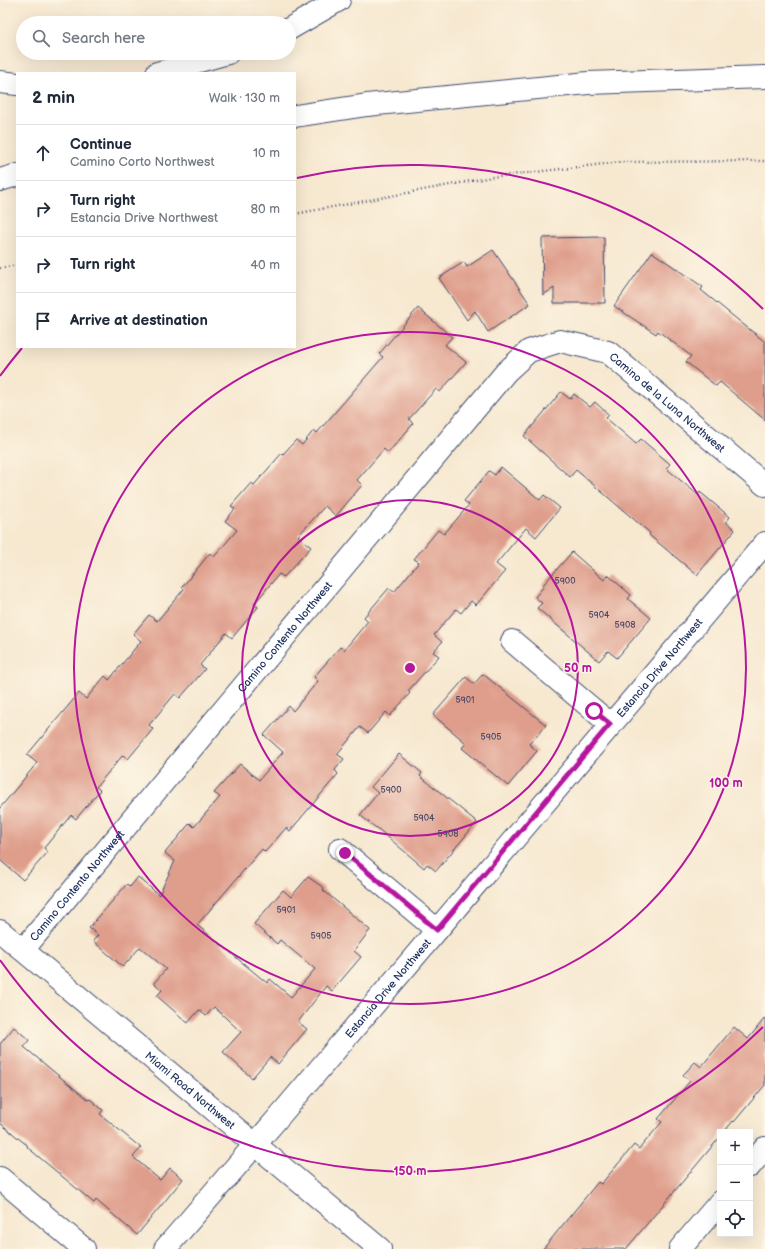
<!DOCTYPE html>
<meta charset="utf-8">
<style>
:root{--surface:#fff;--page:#f2f2f3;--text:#1f2937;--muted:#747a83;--line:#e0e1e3}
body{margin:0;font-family:"Balsamiq Sans",sans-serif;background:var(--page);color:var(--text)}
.controls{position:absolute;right:12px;bottom:12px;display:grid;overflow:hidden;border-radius:0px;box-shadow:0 4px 16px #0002}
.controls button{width:36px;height:36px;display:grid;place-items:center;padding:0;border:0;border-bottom:1px solid var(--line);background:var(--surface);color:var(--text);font:20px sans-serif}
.stop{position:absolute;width:12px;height:12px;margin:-9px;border:3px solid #b5179e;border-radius:50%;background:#fff}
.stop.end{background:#b5179e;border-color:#fff;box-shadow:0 1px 4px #0008}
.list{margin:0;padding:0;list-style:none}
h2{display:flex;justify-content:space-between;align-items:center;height:52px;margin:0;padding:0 16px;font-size:17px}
h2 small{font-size:13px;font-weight:400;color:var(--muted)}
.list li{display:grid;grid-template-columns:26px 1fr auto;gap:12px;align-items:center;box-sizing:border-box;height:56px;padding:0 16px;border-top:1px solid var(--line)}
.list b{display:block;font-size:15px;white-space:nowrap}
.list p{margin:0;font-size:13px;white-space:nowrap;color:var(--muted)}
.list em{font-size:13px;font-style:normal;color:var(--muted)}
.icon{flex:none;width:22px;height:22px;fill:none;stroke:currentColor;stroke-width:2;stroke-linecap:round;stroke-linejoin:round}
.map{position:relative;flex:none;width:765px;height:1249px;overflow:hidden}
.search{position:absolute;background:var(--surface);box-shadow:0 4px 16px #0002;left:16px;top:16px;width:280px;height:44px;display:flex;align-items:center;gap:10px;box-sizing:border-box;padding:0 14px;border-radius:22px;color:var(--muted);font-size:15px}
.panel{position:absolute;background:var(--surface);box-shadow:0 4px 16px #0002;left:16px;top:72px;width:280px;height:276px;border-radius:0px}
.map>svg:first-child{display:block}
.building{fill:#df9d8b}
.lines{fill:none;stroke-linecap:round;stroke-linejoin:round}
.minor-casing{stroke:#3c4b6f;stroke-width:24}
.highway-casing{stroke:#3c4b6f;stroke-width:24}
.path{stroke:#3c4b6f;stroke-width:2.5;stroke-dasharray:1 3;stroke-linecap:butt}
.minor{stroke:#fff;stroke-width:22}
.highway{stroke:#fff;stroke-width:22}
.route{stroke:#b5179e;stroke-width:5}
.ring{fill:none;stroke:#b5179e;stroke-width:2}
.labels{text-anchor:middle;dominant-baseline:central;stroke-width:3;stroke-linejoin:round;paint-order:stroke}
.number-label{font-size:9px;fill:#4c4a69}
.street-label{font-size:11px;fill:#1b2f5e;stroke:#fcf5e5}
.centre{fill:#b5179e;stroke:#fcf5e5;stroke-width:2}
.ring-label{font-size:12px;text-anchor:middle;font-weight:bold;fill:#b5179e;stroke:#fcf5e5;stroke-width:3;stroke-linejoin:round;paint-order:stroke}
</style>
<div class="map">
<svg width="765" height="1249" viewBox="0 0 765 1249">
<rect width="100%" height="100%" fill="#fcf5e5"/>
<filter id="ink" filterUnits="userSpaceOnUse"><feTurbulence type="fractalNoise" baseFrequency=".025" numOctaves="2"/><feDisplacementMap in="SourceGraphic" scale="8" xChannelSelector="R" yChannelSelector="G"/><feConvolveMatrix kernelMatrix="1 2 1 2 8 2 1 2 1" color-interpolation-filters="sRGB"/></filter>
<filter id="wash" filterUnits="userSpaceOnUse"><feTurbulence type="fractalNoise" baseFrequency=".012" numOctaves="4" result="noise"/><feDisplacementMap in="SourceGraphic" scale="16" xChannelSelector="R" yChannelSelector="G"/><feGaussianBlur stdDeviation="0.9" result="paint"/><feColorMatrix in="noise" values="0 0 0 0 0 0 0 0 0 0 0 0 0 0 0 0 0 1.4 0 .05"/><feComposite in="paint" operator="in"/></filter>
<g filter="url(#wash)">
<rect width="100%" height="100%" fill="#f7e8d0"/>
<g id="blocks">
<g class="building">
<path d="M 604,237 L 605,303 L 554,303 L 554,288 L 543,295 L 542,238 Z"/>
<path d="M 493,250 L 530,304 L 488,332 L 475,311 L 467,320 L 439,278 L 464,262 L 467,267 Z"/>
<path d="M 652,252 L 703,287 L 701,290 L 765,342 L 765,420 L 720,382 L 716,386 L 686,362 L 691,356 L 658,331 L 656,334 L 614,306 Z"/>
<path d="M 418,308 L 452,337 L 445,345 L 466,362 L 440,392 L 436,389 L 409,419 L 413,424 L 388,453 L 384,449 L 357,480 L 362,485 L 336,516 L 325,506 L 298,536 L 311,547 L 284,577 L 279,574 L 254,604 L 258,607 L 232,638 L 226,633 L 200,665 L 205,669 L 180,698 L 175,694 L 149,725 L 153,729 L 128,759 L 123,755 L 96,787 L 100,790 L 76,819 L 71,815 L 44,848 L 48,852 L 23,880 L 0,860 L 0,808 L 37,763 L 27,755 L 79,693 L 86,699 L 105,676 L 109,680 L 141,641 L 133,634 L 149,615 L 157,621 L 184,589 L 182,587 L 210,553 L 214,557 L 237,530 L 225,521 L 235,509 L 231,506 L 251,483 L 254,485 L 282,453 L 283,454 L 296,440 L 302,445 L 314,430 L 317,433 L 383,357 L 379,354 Z"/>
<path d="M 561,392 L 570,399 L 574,394 L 590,407 L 595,402 L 609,415 L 606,418 L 636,444 L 641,439 L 670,464 L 666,468 L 698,495 L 700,492 L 730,517 L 726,522 L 735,530 L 697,575 L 649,535 L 650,533 L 576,470 L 570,477 L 524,436 Z"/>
<path d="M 501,467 L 540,500 L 544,495 L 560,508 L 536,537 L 526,528 L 496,564 L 505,571 L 476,605 L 471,601 L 461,613 L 456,609 L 434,635 L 442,642 L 433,652 L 439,656 L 408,691 L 410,693 L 390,716 L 386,712 L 368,733 L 360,727 L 337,754 L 344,759 L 335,770 L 338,774 L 290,831 L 286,828 L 265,852 L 262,849 L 197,925 L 267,983 L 270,979 L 291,997 L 315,969 L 280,940 L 277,944 L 254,924 L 283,890 L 291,897 L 308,877 L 324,888 L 323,890 L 370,930 L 354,951 L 361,957 L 332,991 L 326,986 L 298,1022 L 307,1029 L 278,1064 L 270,1057 L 252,1078 L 223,1052 L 241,1032 L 214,1007 L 206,1016 L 199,1010 L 188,1023 L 157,996 L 162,990 L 154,983 L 166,969 L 140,947 L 123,967 L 93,941 L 98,935 L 89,928 L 127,884 L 130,887 L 138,877 L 159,895 L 175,861 L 165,853 L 190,823 L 194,827 L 220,797 L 214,793 L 240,764 L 259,780 L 283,752 L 264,735 L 289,706 L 293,711 L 318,681 L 314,677 L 340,647 L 344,650 L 368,621 L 364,617 L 389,588 L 394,592 L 419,562 L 414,559 L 438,530 L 444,534 L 469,505 L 464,501 L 489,471 L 495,475 Z"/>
<path d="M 572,552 L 604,580 L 608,575 L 631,595 L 628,599 L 651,618 L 617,658 L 608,651 L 599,661 L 537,608 L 542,603 L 535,597 L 544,586 L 543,585 Z"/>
<path d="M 483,674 L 546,725 L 529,744 L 537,751 L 508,786 L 462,748 L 466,743 L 433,715 L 466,677 L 474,684 Z"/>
<path d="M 399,754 L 422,773 L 420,776 L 477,822 L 436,871 L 427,864 L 424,868 L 376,827 L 376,828 L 360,815 L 378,793 L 371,787 Z"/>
<path d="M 765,1018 L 765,1085 L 734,1122 L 733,1121 L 724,1132 L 720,1132 L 720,1137 L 626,1249 L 543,1249 L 598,1182 L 601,1184 L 634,1145 L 639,1149 L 662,1122 L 658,1119 L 690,1081 L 683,1075 L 695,1062 L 701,1067 L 734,1027 L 748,1039 Z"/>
<path d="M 14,1027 L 29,1040 L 24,1047 L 88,1100 L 90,1099 L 103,1110 L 100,1114 L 141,1148 L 133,1157 L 160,1180 L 170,1168 L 183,1179 L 137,1235 L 96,1200 L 94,1203 L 27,1147 L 28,1146 L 0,1123 L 0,1044 Z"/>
</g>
</g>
</g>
<g filter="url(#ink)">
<use href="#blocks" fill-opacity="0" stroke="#3c4b6f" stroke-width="1"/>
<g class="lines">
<defs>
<g id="minor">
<path d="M 512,641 L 610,724"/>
<path d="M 340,849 L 437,930"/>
<path id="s1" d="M 0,931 L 380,1249"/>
<path id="s2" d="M 23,950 L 506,372 L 529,351 L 560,341 L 608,352 L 765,485"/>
<path d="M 750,1166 L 765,1148"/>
<path d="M 0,1178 L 84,1249"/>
<path id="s3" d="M 165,1249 L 277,1119 L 765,543"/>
<path d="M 680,1249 L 720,1202"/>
</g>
<g id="highway">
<path d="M 289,29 L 339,0"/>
<path d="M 157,73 L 228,53"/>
<path d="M 0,82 L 17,84"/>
<path d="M 295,116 L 367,105 L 588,83 L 765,77"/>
<path d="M 0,180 L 17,175"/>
</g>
</defs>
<use href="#minor" class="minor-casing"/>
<use href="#highway" class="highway-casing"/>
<g class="path">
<path d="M 295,214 L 492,177 L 621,162 L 765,161"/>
<path d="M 0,268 L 17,265"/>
</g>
<use href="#minor" class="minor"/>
<use href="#highway" class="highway"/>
</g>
</g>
<g class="lines" filter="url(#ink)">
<path class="route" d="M 345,853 L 437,930 L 610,724 L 594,711"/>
</g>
<g class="ring">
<circle cx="410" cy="668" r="168"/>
<circle cx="410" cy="668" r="336"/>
<path d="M763 1027A503 503 0 0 1 0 960M0 376A503 503 0 0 1 22 348M297 178A503 503 0 0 1 763 309"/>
</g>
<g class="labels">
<g class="number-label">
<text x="565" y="581">5900</text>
<text x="599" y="615">5904</text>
<text x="625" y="625">5908</text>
<text x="465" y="700">5901</text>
<text x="491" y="737">5905</text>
<text x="391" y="790">5900</text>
<text x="424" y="818">5904</text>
<text x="448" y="834">5908</text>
<text x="286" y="910">5901</text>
<text x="321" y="936">5905</text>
</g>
<g class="street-label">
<text stroke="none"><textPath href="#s2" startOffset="944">Camino de la Luna Northwest</textPath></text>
<text stroke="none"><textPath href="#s2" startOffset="408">Camino Contento Northwest</textPath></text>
<text stroke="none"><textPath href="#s3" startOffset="763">Estancia Drive Northwest</textPath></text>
<text stroke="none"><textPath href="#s2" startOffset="84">Camino Contento Northwest</textPath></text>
<text stroke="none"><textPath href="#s3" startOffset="343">Estancia Drive Northwest</textPath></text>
<text stroke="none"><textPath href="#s1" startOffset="248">Miami Road Northwest</textPath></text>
</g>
</g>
<circle cx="410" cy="668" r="6" class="centre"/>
<g class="ring-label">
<text x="578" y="672">50 m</text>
<text x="726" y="787">100 m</text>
<text x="410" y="1175">150 m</text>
</g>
</svg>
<div class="controls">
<button>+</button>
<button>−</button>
<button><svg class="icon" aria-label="locate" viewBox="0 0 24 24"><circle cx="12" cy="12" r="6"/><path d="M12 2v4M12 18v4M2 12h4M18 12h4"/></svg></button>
</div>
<div class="stop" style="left:594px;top:711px"></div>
<div class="stop end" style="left:345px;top:853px"></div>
<div class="search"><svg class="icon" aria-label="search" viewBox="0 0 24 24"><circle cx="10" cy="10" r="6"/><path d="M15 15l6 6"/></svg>Search here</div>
<section class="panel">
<h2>2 min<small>Walk · 130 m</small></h2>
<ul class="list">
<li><svg class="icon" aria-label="ahead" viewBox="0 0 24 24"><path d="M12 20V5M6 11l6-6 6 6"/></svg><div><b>Continue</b><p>Camino Corto Northwest</p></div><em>10 m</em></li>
<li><svg class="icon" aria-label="right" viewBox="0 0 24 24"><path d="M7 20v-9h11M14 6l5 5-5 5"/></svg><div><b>Turn right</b><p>Estancia Drive Northwest</p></div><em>80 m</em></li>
<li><svg class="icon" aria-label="right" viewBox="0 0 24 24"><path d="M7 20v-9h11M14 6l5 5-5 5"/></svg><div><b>Turn right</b></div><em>40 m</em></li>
<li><svg class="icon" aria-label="arrive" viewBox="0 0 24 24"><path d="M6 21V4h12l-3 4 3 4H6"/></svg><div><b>Arrive at destination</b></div></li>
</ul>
</section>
</div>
